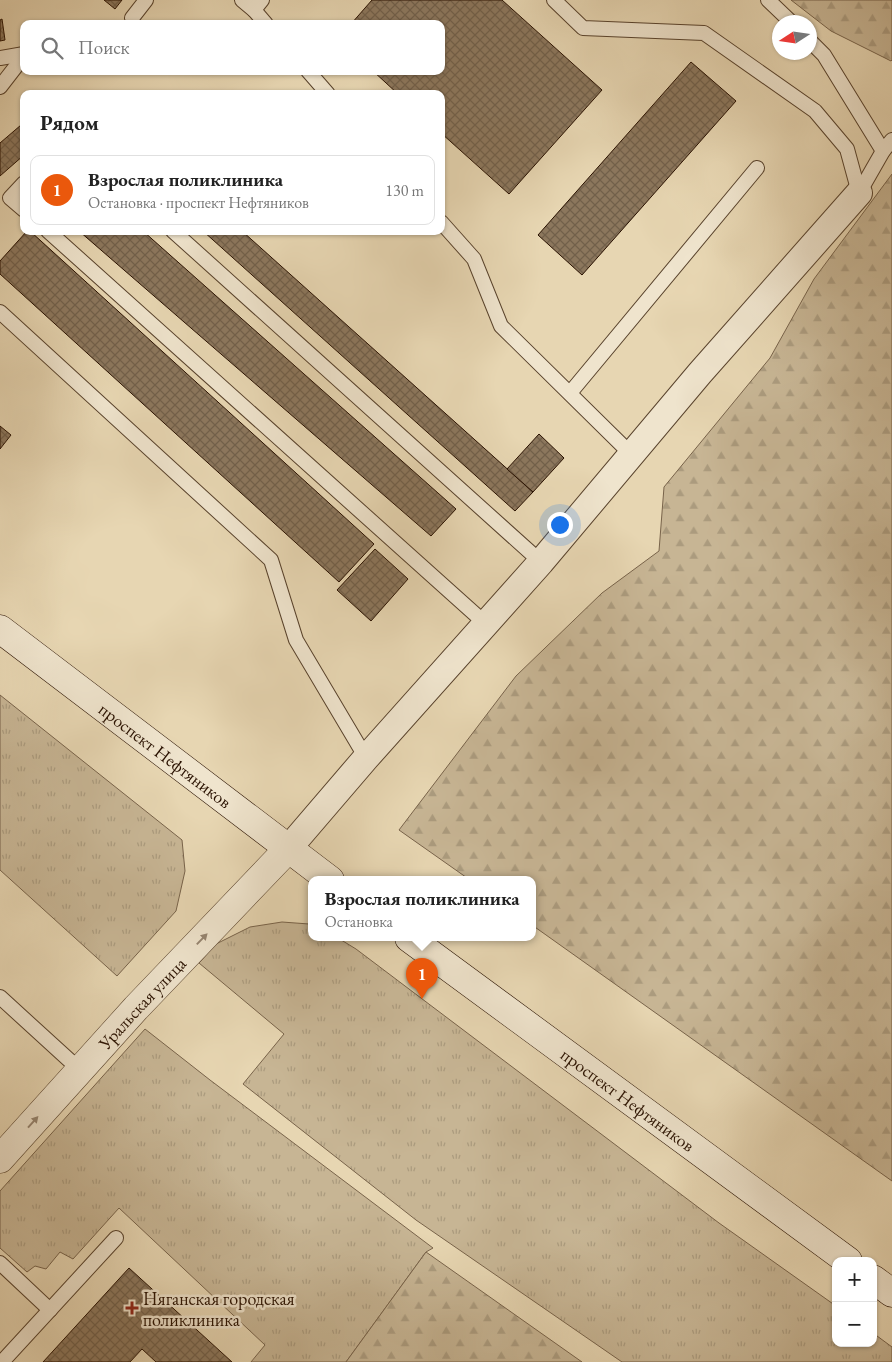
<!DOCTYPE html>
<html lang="ru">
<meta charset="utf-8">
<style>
:root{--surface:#fff;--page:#f2f2f2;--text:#222;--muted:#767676;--line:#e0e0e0;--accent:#ea580c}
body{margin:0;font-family:"EB Garamond",serif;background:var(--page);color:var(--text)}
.controls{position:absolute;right:15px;bottom:15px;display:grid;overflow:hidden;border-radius:10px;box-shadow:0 1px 4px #0004}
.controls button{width:45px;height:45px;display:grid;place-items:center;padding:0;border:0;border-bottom:1px solid var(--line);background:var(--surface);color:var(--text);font:25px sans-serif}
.compass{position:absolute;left:772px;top:15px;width:45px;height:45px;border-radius:50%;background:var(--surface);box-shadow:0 1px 4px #0004;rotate:258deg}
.you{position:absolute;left:559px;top:524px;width:18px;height:18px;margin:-12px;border:4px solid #fff;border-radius:50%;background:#1a73e8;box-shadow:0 0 0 8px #1a73e833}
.badge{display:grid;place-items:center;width:32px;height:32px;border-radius:50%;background:var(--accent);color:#fff;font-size:16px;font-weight:700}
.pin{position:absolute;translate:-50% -41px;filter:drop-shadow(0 1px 2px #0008)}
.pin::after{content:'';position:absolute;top:26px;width:18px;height:15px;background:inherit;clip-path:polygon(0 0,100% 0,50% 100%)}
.popup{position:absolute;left:308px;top:876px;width:228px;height:65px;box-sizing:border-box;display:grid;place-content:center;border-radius:10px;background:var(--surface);filter:drop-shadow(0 1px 4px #0005);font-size:16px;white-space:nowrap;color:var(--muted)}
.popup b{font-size:19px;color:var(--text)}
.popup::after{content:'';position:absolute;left:50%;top:100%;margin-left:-10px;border:10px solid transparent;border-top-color:var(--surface)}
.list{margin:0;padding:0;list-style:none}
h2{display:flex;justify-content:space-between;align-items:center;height:65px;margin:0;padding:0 20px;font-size:21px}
h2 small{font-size:16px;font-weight:400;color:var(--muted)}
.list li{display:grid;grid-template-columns:32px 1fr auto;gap:15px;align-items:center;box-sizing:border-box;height:70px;margin:0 10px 10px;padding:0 10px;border:1px solid var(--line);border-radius:10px}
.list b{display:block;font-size:19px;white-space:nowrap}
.list p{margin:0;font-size:16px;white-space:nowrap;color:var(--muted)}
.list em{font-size:16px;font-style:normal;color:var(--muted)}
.icon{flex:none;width:28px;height:28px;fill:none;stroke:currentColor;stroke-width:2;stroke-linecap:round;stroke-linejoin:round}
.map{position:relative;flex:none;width:892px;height:1362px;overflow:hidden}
.search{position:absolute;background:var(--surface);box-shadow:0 1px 4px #0004;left:20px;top:20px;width:425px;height:55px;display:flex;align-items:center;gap:12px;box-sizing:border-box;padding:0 18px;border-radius:10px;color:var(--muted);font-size:19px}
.panel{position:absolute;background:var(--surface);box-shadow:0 1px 4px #0004;left:20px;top:90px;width:425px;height:145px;border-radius:10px}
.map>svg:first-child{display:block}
.grass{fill:url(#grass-tufts);stroke:#78634a}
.forest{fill:url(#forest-firs);stroke:#78634a}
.building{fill:url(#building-cross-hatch);stroke:#291100}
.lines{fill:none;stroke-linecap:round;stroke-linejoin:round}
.service-casing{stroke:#58422c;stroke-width:16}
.minor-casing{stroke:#58422c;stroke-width:28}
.tertiary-casing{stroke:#58422c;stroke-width:29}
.secondary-casing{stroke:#291100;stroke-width:29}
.service{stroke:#efe4cd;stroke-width:14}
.minor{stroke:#efe4cd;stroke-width:26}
.tertiary{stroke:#efe4cd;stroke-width:28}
.secondary{stroke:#efe4cd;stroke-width:28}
.oneway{fill:#968571}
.poi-dot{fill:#8f2418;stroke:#efe4cd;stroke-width:2}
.labels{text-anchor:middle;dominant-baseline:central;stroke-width:5;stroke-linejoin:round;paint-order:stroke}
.street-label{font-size:18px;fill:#291100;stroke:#efe4cd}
.poi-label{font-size:18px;fill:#291100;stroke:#efe4cd;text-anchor:start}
</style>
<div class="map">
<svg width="892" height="1362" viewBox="0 0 892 1362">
<defs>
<pattern id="grass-tufts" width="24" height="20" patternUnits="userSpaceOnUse" patternTransform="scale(1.25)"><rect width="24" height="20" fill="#c7b594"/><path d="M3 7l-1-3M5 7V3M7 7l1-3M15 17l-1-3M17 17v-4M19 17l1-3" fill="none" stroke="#ab9b7e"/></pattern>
<pattern id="forest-firs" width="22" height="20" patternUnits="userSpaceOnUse" patternTransform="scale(1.25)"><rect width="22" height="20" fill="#c7b594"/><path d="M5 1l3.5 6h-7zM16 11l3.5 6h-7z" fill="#ab9b7e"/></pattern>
<pattern id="building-cross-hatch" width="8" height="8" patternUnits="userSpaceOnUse" patternTransform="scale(1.25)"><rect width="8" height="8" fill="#8c775d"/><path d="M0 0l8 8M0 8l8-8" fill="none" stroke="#72604a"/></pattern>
</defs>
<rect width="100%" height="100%" fill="#e7d6b2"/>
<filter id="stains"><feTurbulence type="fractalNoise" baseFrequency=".004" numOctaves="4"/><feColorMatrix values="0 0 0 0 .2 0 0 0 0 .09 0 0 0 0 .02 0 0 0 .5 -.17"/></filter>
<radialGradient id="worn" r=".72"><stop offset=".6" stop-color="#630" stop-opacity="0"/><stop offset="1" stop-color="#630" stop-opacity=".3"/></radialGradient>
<g class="grass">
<path d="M 0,695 L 182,840 L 185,871 L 176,911 L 117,976 L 0,870 Z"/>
<path d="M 282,922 L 309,924 L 312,926 L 312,938 L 338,938 L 356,949 L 719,1223 L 836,1306 L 836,1343 L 873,1343 L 873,1333 L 892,1347 L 892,1362 L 622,1362 L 416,1220 L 243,1084 L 284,1034 L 199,963 L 216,944 L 250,927 Z"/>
<path d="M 145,1029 L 210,1080 L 433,1248 L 426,1252 L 346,1362 L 251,1362 L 265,1345 L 119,1208 L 73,1259 L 60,1252 L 46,1269 L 35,1266 L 27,1272 L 0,1248 L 0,1191 Z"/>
</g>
<g class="forest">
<path d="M 791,0 L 892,0 L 892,60 L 891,61 L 831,31 Z"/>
<path d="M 892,174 L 892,1181 L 532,925 L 532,880 L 470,880 L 399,830 L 516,676 L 602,593 L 659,551 L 664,487 L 770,358 L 814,279 Z"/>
<path d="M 426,1252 L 582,1362 L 346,1362 Z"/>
</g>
<g class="building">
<path d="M 104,0 L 122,0 L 115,9 Z"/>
<path d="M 372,0 L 502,0 L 602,90 L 509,194 L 441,133 L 441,94 L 398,94 L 373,71 L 441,71 L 441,24 L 351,24 Z"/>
<path d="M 2,19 L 5,40 L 0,41 L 0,20 Z"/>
<path d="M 691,62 L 736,101 L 582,275 L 538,235 Z"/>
<path d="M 21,125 L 24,129 L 24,155 L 0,176 L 0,143 Z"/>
<path d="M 27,231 L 30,231 L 374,544 L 339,582 L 0,274 L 0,261 Z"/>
<path d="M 79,231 L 143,231 L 456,509 L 431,536 Z"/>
<path d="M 203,231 L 242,231 L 533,492 L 515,511 Z"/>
<path d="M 0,426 L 11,435 L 0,449 Z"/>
<path d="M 539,434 L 564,458 L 533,492 L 507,469 Z"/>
<path d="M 375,549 L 408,579 L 371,621 L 337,590 Z"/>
<path d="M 129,1268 L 232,1362 L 156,1362 L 142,1349 L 130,1362 L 43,1362 Z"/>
</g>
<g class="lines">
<defs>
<g id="service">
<path d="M 242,0 L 254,10"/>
<path d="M 262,0 L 254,10 L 266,24"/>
<path d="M 554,0 L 583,28 L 704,33 L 815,111 L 847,149 L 859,193"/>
<path d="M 768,0 L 791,22"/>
<path d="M 132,18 L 146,0"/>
<path d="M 810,41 L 824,55 L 883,151"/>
<path d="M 0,58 L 24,54"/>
<path d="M 308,71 L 328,94"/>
<path d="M 0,87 L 24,56"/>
<path d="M 24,183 L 10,198 L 24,210"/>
<path d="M 859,193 L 883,151 L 892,140"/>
<path d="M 441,222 L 474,259 L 501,326 L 632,455"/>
<path d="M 48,231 L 486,624"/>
<path d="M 173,231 L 541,562"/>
<path d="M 0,312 L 271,560 L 296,640 L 366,758"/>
<path d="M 570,393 L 757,168"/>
<path d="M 0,997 L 80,1070"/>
<path d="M 0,1263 L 50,1310"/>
<path d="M 2,1362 L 116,1238"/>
</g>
<path id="minor" d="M 288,849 L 366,758 L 541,562 L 700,373 L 859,193"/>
<g id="tertiary">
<path id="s1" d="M 0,1159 L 136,1008 L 288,849"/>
</g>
<g id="secondary">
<path id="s2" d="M 0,629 L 330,880"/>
<path id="s3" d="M 409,938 L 848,1261"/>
<path d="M 873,1279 L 892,1293"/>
</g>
</defs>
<use href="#service" class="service-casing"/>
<use href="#minor" class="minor-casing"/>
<use href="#tertiary" class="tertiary-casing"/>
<use href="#secondary" class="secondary-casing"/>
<use href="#service" class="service"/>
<use href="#minor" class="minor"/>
<use href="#tertiary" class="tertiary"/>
<use href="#secondary" class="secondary"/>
</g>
<defs><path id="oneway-solid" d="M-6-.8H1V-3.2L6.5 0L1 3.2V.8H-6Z" transform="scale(1.25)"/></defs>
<g class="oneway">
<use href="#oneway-solid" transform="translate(202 939) rotate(-46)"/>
<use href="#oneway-solid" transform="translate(33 1122) rotate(-48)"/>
</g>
<path class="poi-dot" d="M129.5 1300.5h5v5h5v5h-5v5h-5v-5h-5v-5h5z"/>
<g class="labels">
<g class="street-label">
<text stroke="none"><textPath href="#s2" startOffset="208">проспект Нефтяников</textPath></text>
<text stroke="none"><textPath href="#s1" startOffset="211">Уральская улица</textPath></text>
<text stroke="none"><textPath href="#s3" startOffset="272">проспект Нефтяников</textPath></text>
</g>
<g class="poi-label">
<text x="143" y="1298">Няганская городская<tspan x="143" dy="21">поликлиника</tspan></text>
</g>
</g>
<rect width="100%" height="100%" filter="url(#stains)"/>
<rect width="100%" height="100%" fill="url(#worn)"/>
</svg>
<div class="controls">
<button>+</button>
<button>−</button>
</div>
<svg class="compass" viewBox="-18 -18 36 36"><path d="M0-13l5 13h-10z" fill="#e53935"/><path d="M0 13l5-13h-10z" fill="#767676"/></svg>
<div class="you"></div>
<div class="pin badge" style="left:422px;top:999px">1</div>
<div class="popup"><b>Взрослая поликлиника</b>Остановка</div>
<div class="search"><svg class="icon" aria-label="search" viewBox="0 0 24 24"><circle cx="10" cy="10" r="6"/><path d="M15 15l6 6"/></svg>Поиск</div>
<section class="panel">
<h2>Рядом<small></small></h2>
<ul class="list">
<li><span class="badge">1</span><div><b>Взрослая поликлиника</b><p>Остановка · проспект Нефтяников</p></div><em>130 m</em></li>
</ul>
</section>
</div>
